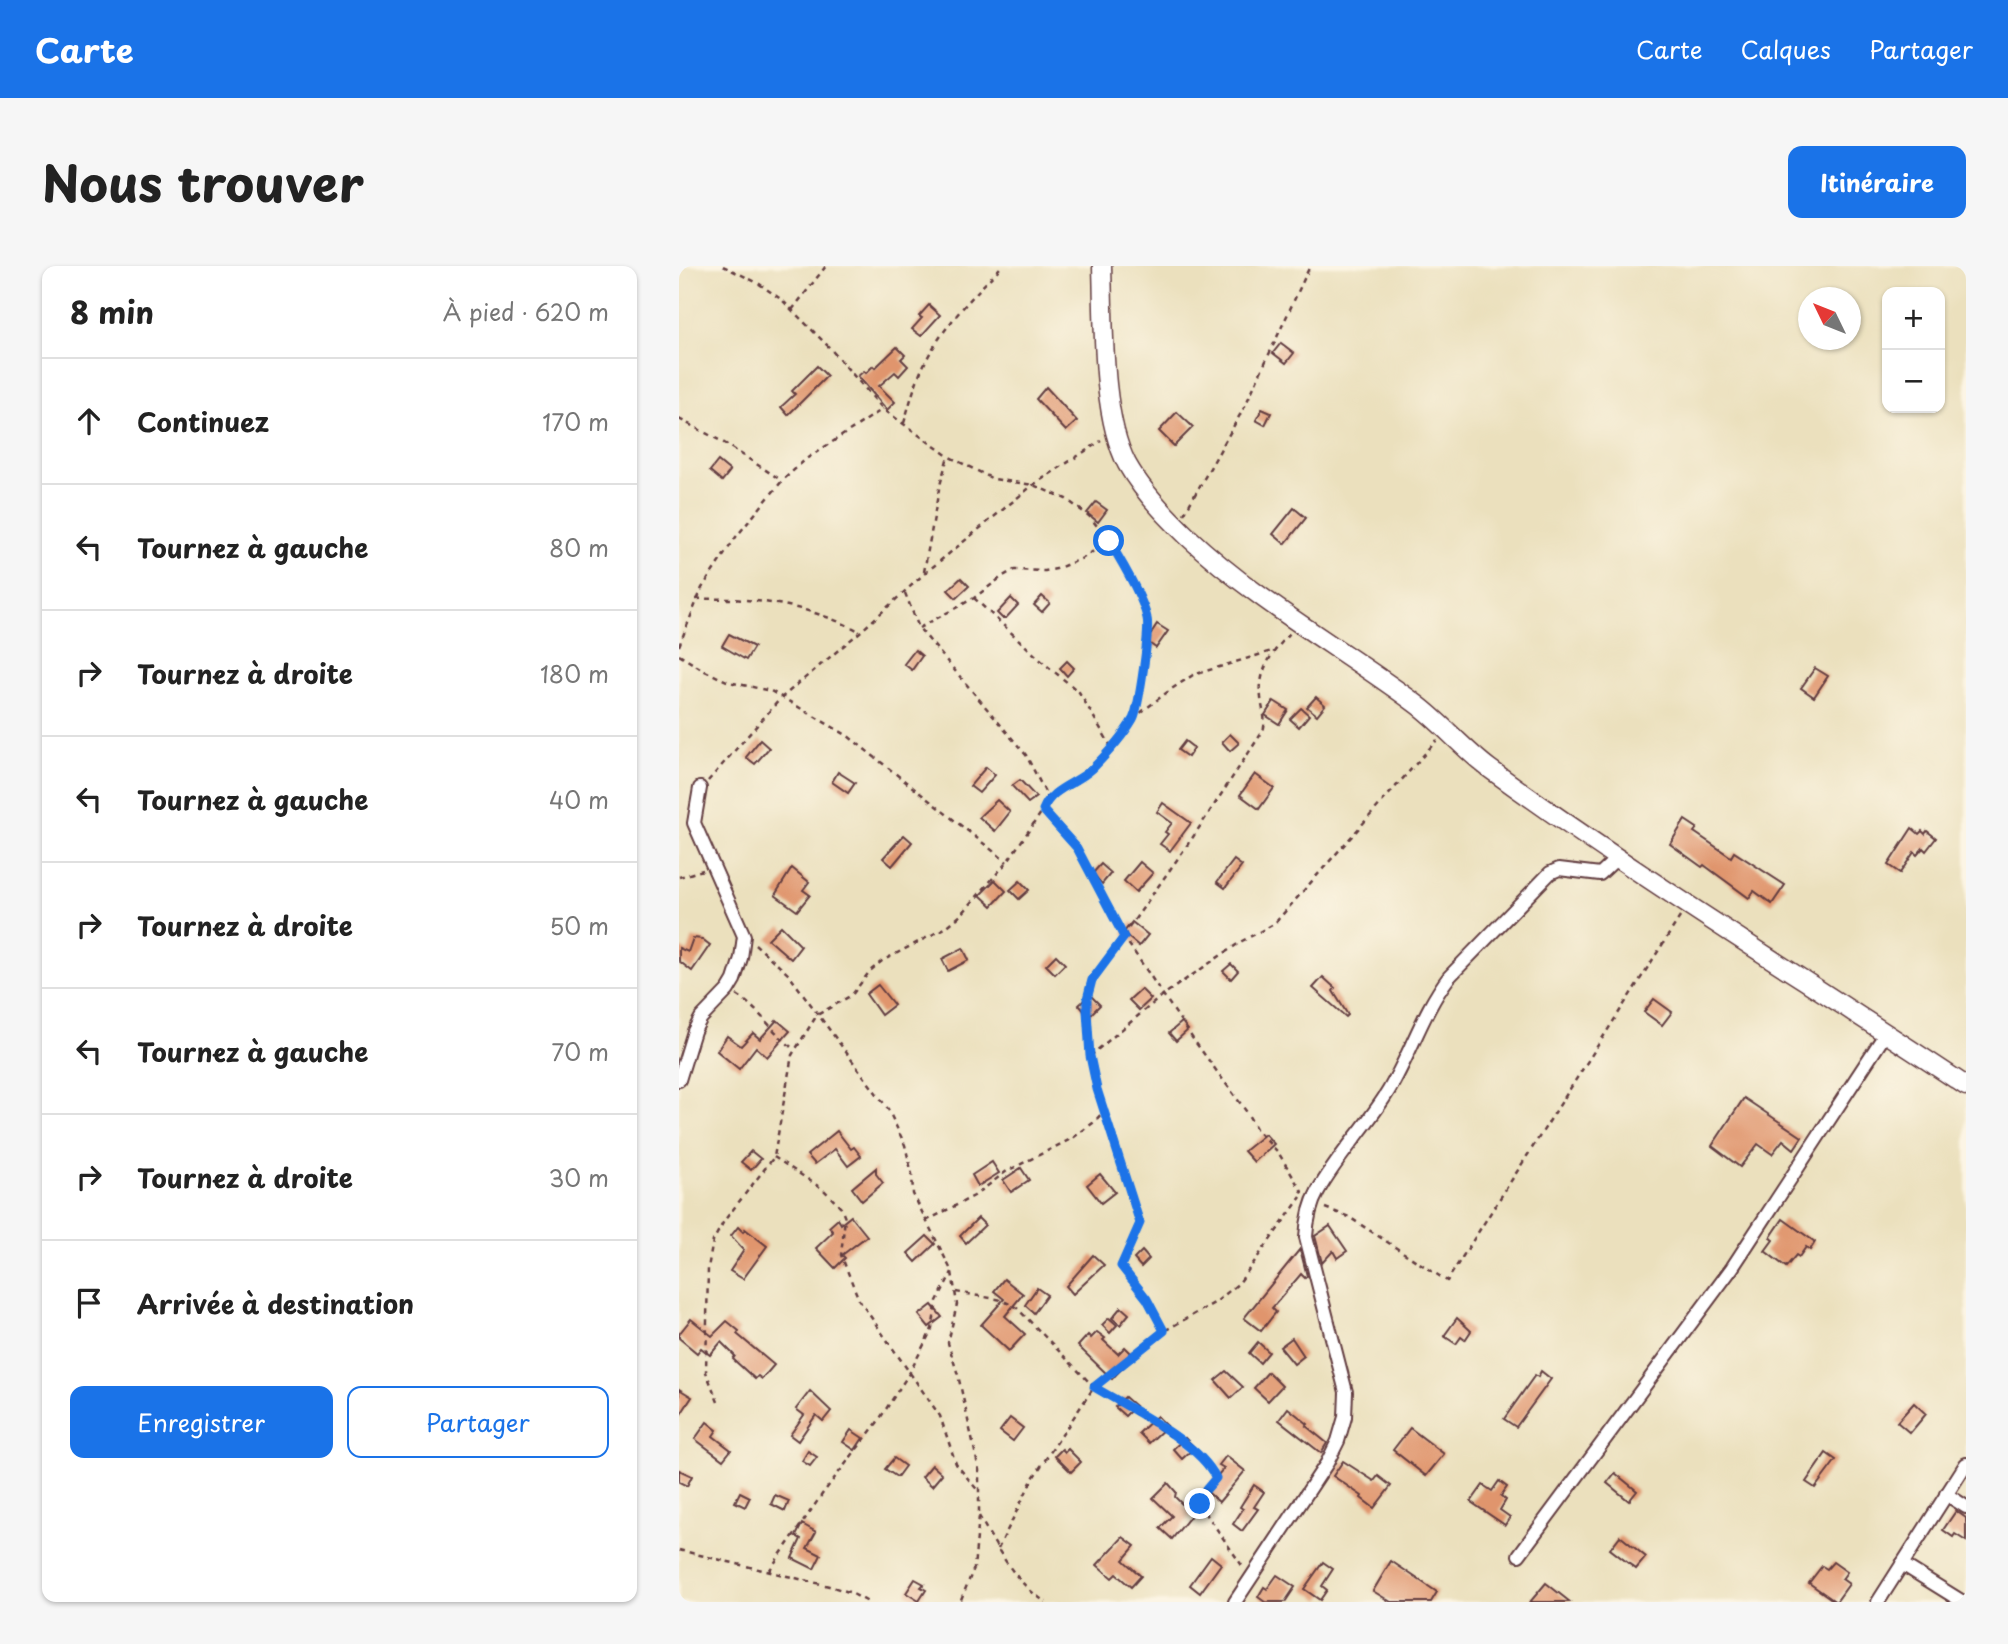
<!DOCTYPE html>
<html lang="fr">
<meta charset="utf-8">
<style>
:root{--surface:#fff;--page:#f6f6f6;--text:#222;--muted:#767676;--line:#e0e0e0;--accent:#1a73e8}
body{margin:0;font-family:"Playpen Sans",sans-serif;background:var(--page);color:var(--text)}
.controls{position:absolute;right:21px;top:21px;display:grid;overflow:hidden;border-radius:14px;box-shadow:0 2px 5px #0004}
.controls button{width:63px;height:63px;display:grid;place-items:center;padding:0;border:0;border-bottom:2px solid var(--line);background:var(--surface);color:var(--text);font:35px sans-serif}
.compass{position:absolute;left:1119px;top:21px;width:63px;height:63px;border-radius:50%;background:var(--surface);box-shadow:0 2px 5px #0004;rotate:313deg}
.stop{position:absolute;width:21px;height:21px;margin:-16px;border:5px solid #1a73e8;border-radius:50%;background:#fff}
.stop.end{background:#1a73e8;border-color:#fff;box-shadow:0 2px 7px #0008}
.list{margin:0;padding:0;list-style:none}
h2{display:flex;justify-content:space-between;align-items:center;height:91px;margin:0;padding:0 28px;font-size:30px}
h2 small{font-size:23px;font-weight:400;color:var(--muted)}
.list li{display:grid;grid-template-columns:46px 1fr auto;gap:21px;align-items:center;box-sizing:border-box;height:126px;padding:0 28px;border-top:2px solid var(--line)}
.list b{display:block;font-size:26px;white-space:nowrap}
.list em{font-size:23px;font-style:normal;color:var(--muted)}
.actions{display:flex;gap:14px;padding:21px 28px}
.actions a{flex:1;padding:16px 0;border:2px solid var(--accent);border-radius:14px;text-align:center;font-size:24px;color:var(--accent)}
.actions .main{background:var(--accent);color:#fff}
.icon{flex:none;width:38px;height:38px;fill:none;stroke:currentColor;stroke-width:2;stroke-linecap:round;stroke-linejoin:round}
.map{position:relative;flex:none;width:1287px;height:1336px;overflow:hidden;border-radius:14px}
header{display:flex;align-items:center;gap:42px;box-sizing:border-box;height:98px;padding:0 35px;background:var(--accent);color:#fff}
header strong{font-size:33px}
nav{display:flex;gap:38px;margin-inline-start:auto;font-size:24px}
.intro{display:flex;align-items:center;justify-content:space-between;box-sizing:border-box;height:168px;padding:0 42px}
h1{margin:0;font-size:49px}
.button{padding:18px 32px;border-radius:14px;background:var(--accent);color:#fff;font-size:24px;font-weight:700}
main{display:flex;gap:42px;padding:0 42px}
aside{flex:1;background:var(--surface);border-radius:14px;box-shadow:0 2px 5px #0004}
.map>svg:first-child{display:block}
.building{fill:#e0956d}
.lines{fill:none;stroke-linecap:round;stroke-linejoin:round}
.street-casing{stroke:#623c41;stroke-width:16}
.secondary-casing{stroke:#623c41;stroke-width:21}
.path{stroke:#623c41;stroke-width:2.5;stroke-dasharray:5 5;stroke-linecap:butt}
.street{stroke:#fff;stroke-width:12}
.secondary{stroke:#fff;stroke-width:18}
.route{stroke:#1a73e8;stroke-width:9}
</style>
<header>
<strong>Carte</strong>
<nav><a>Carte</a><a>Calques</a><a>Partager</a></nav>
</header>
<div class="intro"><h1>Nous trouver</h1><a class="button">Itinéraire</a></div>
<main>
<aside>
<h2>8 min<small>À pied · 620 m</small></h2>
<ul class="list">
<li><svg class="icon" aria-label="ahead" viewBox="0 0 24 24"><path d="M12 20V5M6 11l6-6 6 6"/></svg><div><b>Continuez</b></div><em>170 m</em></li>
<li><svg class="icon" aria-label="left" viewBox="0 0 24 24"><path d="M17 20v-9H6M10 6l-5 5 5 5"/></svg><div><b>Tournez à gauche</b></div><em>80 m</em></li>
<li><svg class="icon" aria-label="right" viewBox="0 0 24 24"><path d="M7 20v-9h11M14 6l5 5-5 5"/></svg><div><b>Tournez à droite</b></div><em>180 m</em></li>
<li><svg class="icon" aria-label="left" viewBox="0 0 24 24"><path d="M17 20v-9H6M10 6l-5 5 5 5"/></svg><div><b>Tournez à gauche</b></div><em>40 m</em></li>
<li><svg class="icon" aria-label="right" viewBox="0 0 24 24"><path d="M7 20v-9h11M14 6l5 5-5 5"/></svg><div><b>Tournez à droite</b></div><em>50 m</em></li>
<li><svg class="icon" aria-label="left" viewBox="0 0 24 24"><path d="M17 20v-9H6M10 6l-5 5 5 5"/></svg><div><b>Tournez à gauche</b></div><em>70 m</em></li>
<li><svg class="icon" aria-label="right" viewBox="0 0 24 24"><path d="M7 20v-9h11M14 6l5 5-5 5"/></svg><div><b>Tournez à droite</b></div><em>30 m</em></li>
<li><svg class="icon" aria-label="arrive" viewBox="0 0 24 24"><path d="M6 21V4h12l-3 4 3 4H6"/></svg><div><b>Arrivée à destination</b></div></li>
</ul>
<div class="actions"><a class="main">Enregistrer</a><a>Partager</a></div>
</aside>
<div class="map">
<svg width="1287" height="1336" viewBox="0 0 1287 1336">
<rect width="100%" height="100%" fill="#fcf5e5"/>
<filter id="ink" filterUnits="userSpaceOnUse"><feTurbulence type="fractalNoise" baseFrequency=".0143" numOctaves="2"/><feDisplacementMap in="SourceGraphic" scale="14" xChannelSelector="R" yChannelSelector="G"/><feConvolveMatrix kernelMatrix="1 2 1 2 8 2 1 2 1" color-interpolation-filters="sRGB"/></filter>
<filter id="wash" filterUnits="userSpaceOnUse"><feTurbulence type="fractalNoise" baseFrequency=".00686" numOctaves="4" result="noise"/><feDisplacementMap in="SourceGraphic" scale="28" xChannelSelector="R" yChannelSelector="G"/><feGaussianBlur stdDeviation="1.57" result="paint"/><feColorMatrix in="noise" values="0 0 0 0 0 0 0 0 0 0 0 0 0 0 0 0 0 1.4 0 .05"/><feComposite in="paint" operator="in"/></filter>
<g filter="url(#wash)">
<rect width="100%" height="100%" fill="#ebe0bd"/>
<g id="blocks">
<g class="building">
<path d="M 250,39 L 261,49 L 242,70 L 233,63 L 243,52 L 240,50 Z"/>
<path d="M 602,77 L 615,87 L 607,97 L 594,87 Z"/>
<path d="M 218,81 L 226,89 L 222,93 L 229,100 L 220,110 L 216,106 L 200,120 L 216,136 L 208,144 L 179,110 L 185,105 L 187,107 L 194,100 L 196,102 Z"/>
<path d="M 138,100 L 148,110 L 109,149 L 102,141 L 116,128 L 113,125 Z"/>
<path d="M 367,121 L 398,155 L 387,165 L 357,133 Z"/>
<path d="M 583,143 L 592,147 L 586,159 L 577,154 Z"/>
<path d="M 498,146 L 514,161 L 495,180 L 480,165 Z"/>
<path d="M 39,195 L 51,205 L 43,215 L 31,205 Z"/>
<path d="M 417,236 L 428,244 L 419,256 L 408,247 Z"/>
<path d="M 615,242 L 627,252 L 606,278 L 594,268 Z"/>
<path d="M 282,312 L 290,320 L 277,332 L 269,324 Z"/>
<path d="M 363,330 L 371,337 L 363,346 L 355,339 Z"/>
<path d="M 332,332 L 339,339 L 327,352 L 323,352 L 318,347 Z"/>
<path d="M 478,358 L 489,365 L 477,382 L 467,375 Z"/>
<path d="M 50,368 L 75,381 L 67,394 L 43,380 Z"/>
<path d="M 236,384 L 243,390 L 233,404 L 225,398 Z"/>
<path d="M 388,395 L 395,402 L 388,410 L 381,402 Z"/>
<path d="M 1136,402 L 1149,410 L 1135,431 L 1122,422 Z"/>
<path d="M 637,431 L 646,439 L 638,449 L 628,441 Z"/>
<path d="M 595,435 L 609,444 L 600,458 L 586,449 Z"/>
<path d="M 622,442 L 630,449 L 620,461 L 611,453 Z"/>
<path d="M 551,468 L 560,477 L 551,485 L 543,476 Z"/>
<path d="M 81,474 L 90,482 L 76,498 L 67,491 Z"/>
<path d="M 506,475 L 515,482 L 509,491 L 499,484 Z"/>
<path d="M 307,501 L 316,509 L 300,527 L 291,520 Z"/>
<path d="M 159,506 L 176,517 L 169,527 L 153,516 Z"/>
<path d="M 576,508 L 595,522 L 580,543 L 561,529 Z"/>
<path d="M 341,514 L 357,531 L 349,537 L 333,520 Z"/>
<path d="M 318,534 L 331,546 L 316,565 L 300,551 Z"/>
<path d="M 484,537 L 512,557 L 491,585 L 481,578 L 489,568 L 486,566 L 493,557 L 478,546 Z"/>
<path d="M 1006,554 L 1018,562 L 1015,566 L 1052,591 L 1055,586 L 1106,619 L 1093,638 L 1075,625 L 1070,632 L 1025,599 L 1023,601 L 991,578 Z"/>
<path d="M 1233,562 L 1240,568 L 1243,565 L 1246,568 L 1248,565 L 1257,572 L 1247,585 L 1244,582 L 1238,589 L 1235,586 L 1221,607 L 1209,599 Z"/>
<path d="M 225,569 L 233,576 L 213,600 L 204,592 Z"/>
<path d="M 555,594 L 563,600 L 546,622 L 538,616 Z"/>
<path d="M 461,596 L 474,607 L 457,626 L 445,615 Z"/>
<path d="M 422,598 L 432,607 L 423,618 L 413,608 Z"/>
<path d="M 113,602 L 130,616 L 124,624 L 131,629 L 118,645 L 96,629 Z"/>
<path d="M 316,614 L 327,625 L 313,640 L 301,629 Z"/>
<path d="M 341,615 L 350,624 L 340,633 L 331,624 Z"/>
<path d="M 453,656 L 469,669 L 460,680 L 444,667 Z"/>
<path d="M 102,660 L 122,680 L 112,693 L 89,673 Z"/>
<path d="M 14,672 L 23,673 L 31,679 L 13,705 L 0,695 L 0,682 L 9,686 Z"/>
<path d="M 284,682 L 290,694 L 269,705 L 263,693 Z"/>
<path d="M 377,689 L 386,698 L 376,708 L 367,699 Z"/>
<path d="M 552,698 L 559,705 L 552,713 L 544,705 Z"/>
<path d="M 644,711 L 656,722 L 654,725 L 669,749 L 667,751 L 634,722 Z"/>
<path d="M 199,719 L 215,739 L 202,749 L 187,728 Z"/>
<path d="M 462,723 L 472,733 L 460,744 L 450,734 Z"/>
<path d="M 411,729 L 421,739 L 410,750 L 400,739 Z"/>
<path d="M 975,733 L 993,746 L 983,759 L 965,746 Z"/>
<path d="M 98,754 L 111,765 L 88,791 L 77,781 L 60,803 L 38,785 L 48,770 L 62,780 L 74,767 L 81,773 Z"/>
<path d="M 503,756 L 509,764 L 497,775 L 490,767 Z"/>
<path d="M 1065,832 L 1123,871 L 1115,883 L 1104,874 L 1093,888 L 1079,878 L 1061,901 L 1033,880 Z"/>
<path d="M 158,865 L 172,883 L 175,881 L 182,890 L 169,900 L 156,883 L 136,898 L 128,889 Z"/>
<path d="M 586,868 L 595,878 L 575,896 L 565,885 Z"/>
<path d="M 72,885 L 82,893 L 72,904 L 62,896 Z"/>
<path d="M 313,896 L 320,907 L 299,920 L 293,909 Z"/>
<path d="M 197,902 L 197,908 L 204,917 L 183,935 L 173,922 Z"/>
<path d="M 342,902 L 350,914 L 332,926 L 324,914 Z"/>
<path d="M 421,908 L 436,926 L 422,937 L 408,919 Z"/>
<path d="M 172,950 L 188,970 L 163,989 L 166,992 L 156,1002 L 137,982 L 154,966 L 150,961 L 159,953 L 162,958 Z"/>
<path d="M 299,952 L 306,959 L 287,977 L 281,970 Z"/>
<path d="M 1104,953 L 1136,976 L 1131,984 L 1127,981 L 1120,991 L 1117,989 L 1107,1001 L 1086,985 L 1094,974 L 1091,972 Z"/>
<path d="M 651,960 L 668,985 L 658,992 L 654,985 L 643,997 L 636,970 Z"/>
<path d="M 59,961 L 64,966 L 66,963 L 88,980 L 64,1013 L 51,1005 L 65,984 L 52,970 Z"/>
<path d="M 248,970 L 256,978 L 237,996 L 229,987 Z"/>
<path d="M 621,983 L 628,1010 L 626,1012 L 622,1008 L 593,1042 L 597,1046 L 582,1065 L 565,1052 Z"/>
<path d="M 463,985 L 470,993 L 462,1001 L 455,993 Z"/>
<path d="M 414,989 L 425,999 L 394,1028 L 387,1020 Z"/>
<path d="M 325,1013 L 344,1028 L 326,1050 L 346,1068 L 330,1085 L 302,1059 L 325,1033 L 315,1025 Z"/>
<path d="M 358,1022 L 368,1029 L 355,1047 L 346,1039 Z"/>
<path d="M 253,1039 L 263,1051 L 250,1061 L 240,1049 Z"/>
<path d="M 442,1041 L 450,1048 L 441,1059 L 433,1052 Z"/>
<path d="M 430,1052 L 438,1059 L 431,1067 L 423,1059 Z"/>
<path d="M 778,1052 L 792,1065 L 786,1074 L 782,1071 L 777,1078 L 765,1070 Z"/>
<path d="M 12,1053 L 33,1070 L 48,1055 L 60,1065 L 58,1068 L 95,1099 L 83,1113 L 79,1110 L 76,1113 L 54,1093 L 56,1090 L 42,1076 L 31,1089 L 22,1082 L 18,1087 L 0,1072 L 0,1068 Z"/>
<path d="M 418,1066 L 426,1072 L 424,1074 L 439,1088 L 446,1081 L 454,1089 L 433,1113 L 399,1080 L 409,1069 L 412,1072 Z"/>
<path d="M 613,1072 L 625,1090 L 615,1098 L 601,1081 Z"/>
<path d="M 579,1076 L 590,1086 L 581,1097 L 570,1087 Z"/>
<path d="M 547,1105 L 564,1121 L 552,1132 L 536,1114 Z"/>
<path d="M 862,1105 L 872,1113 L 837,1161 L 825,1153 L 856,1109 L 859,1111 Z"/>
<path d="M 589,1106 L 603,1120 L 589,1135 L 575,1122 Z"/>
<path d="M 0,1123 L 13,1131 L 0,1151 Z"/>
<path d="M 131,1125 L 152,1145 L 144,1155 L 137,1149 L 119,1175 L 111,1169 L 125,1149 L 117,1143 Z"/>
<path d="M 446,1131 L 456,1140 L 446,1150 L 436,1141 Z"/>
<path d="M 1235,1137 L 1247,1148 L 1231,1167 L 1218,1156 Z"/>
<path d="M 609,1142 L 629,1158 L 627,1160 L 648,1177 L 642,1187 L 600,1154 Z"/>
<path d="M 478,1150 L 488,1160 L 470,1177 L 460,1167 Z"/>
<path d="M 331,1152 L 344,1162 L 334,1175 L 321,1165 Z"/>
<path d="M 28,1156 L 38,1164 L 34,1170 L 52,1184 L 44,1194 L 16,1173 Z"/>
<path d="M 731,1162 L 765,1188 L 747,1210 L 714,1184 Z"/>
<path d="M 172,1164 L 184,1172 L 176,1184 L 164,1176 Z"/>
<path d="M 506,1172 L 515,1182 L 503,1193 L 494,1183 Z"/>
<path d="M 383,1183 L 386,1186 L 389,1183 L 402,1196 L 392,1206 L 376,1190 Z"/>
<path d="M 129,1185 L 138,1191 L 131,1200 L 123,1195 Z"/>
<path d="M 1147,1187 L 1157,1194 L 1136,1222 L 1127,1216 Z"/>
<path d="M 547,1190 L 566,1205 L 540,1236 L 526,1224 L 545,1202 L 540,1199 Z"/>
<path d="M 215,1192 L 226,1200 L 218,1211 L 206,1203 Z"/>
<path d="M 664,1195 L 695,1215 L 699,1210 L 712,1220 L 695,1242 L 682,1232 L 683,1230 L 654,1210 Z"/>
<path d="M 253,1199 L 263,1208 L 253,1220 L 243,1211 Z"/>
<path d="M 0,1204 L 13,1210 L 8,1220 L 0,1216 Z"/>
<path d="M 936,1207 L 958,1225 L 950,1235 L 928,1217 Z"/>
<path d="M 820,1215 L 828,1221 L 822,1230 L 827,1234 L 821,1244 L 831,1251 L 826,1259 L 792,1236 L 804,1219 L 813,1225 Z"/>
<path d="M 489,1217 L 497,1226 L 496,1231 L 513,1248 L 493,1273 L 481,1262 L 493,1250 L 474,1232 Z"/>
<path d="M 575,1219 L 585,1226 L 575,1241 L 579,1243 L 563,1265 L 554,1258 L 564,1243 L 561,1241 Z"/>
<path d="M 61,1226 L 71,1231 L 66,1241 L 56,1236 Z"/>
<path d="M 96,1229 L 110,1235 L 106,1245 L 92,1238 Z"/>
<path d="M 1277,1245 L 1287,1252 L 1287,1275 L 1276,1268 L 1274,1271 L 1264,1264 Z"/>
<path d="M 123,1258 L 137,1266 L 128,1282 L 142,1289 L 135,1303 L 113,1292 L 122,1273 L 117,1270 Z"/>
<path d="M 941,1270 L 967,1291 L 957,1303 L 931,1283 Z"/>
<path d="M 444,1271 L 456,1280 L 444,1294 L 462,1310 L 452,1321 L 437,1308 L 433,1312 L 418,1299 Z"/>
<path d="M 532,1290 L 542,1298 L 521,1327 L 511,1319 Z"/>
<path d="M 712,1295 L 758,1326 L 752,1336 L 712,1336 L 694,1325 Z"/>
<path d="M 644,1296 L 654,1303 L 643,1320 L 648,1324 L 641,1334 L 625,1323 Z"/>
<path d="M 1154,1296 L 1168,1306 L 1163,1313 L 1170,1318 L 1157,1336 L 1130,1317 L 1143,1300 L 1148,1303 Z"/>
<path d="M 598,1309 L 616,1321 L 606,1336 L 586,1336 L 579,1331 L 585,1321 L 588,1323 Z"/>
<path d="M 236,1313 L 245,1318 L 242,1321 L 247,1324 L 240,1335 L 227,1327 Z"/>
<path d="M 867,1317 L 891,1336 L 851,1336 Z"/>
</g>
</g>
</g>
<g filter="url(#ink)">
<use href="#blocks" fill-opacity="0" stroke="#623c41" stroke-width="2"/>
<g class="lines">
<defs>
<g id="street">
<path d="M 0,814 L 15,765 L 22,752 L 49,724 L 55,714 L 62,692 L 65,670 L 15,557 L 21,522"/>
<path d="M 1267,1228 L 1287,1241"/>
<path d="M 840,1289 L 1053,1002 L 1207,767"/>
<path d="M 1223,1298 L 1284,1336"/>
<path d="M 556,1336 L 648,1197 L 659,1175 L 666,1151 L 667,1126 L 627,971 C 628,954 631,939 639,925 C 659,889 689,859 710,824 C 732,787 744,745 770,711 L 871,607 L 880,603 L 921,608 L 938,592"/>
<path d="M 1199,1336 L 1287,1198"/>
</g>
<path id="secondary" d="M 423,0 C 425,56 422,149 448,198 C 463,225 486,249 508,270 C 577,335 660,381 736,437 C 762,456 784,483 811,503 C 965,615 1128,714 1287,820"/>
</defs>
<use href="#street" class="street-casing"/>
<use href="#secondary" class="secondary-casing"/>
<g class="path">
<path d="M 44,0 L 79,17 L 103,34 L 148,79 L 204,143 L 269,190 L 314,213 L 354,219 L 387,233 L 410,250 L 430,275 L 444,297 L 469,352 L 468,375 L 456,451"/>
<path d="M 113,44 L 147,0"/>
<path d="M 0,153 L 42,175 L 102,214"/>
<path d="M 225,157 C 230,140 235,121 242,105 C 260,64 293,31 323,0"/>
<path d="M 505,248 L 566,140 L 631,0"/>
<path d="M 245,306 L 260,223 L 269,190"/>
<path d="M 226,327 L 240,362 L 347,489 L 369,532"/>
<path d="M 295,332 L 367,399 L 400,426 L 433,482"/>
<path d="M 17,333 C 75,331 129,339 180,365"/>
<path d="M 240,362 L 295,332 L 324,310 L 335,304 L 366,305 L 377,303 L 404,292 L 430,275"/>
<path d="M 0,380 L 23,322 L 57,271 L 103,215 L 127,193 L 204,143"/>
<path d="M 0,389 L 26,405 L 50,416 L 92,425 L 169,470 L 328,596"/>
<path d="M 29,515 L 102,432 L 181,366 L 245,308 L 354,219 L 422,175"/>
<path d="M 364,544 L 398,582 L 445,671 L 514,773 L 567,845 L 579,866 L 599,886 L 625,929"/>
<path d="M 0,611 L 24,604"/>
<path d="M 76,678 L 110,709 L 209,843 L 226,879 L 233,908 L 234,928 L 273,1006 L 278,1038 L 269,1077 L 279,1109 L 300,1204 L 300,1250 L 295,1302 L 281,1336"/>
<path d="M 58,729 C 81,744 94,767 115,783"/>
<path d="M 411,790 L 484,729 L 563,675 L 595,658 L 758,474"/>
<path d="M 95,891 L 145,924 L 162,942 L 166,952 L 162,989 L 180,1034 L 261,1150 L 277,1198 L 300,1226"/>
<path d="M 646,942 L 670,951 L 768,1015 L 1001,651"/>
<path d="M 247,955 L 295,930 L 328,905 L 394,872 L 414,857 L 424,846"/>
<path d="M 277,1026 L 323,1034 L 338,1042 L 415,1121 L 517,1186 L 537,1212 L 519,1236 L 564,1301"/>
<path d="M 485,1065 L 468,1033 L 442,1000 L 461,957 C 440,888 392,786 413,714 L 514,571 L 584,465 C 588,453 583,444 582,432 C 579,403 593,387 611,367"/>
<path d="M 39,1136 L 27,1106 L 29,1002 L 34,975 L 45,955 L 95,891 L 113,789 L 138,749 L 173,729 L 191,705 L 203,695 L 266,662 L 282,649 L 328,596 L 364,544 L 369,532 L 409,507 L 429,487 L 456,451 L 491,424 L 514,409 L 596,384"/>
<path d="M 300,1250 C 317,1280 336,1318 367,1336"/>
<path d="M 319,1283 L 354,1212 L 415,1121 L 460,1083 L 485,1065 L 537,1036 L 560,1017 L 622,931"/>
<path d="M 0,1284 L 150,1320 L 170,1326 L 189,1336"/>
<path d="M 90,1305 L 144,1227 L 198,1157 L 231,1106 L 253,1063 L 258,1035 L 273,1006"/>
</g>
<use href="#street" class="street"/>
<use href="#secondary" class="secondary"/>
</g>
</g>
<g class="lines" filter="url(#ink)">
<path class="route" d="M 430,275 C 441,293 464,332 468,352 C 471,365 460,442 454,453 C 443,472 428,488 413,503 C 397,518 372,522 364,544 L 398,582 L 445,671 L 413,714 L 408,733 L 408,745 L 411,790 L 418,823 L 461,957 L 442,1000 L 468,1033 L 485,1065 L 415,1121 C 450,1142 520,1176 537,1212 L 519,1233 L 521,1238"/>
</g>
</svg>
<div class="controls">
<button>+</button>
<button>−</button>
</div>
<svg class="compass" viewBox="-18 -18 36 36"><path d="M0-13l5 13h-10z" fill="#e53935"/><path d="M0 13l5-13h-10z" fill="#767676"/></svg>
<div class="stop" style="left:430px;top:275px"></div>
<div class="stop end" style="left:521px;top:1238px"></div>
</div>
</main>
